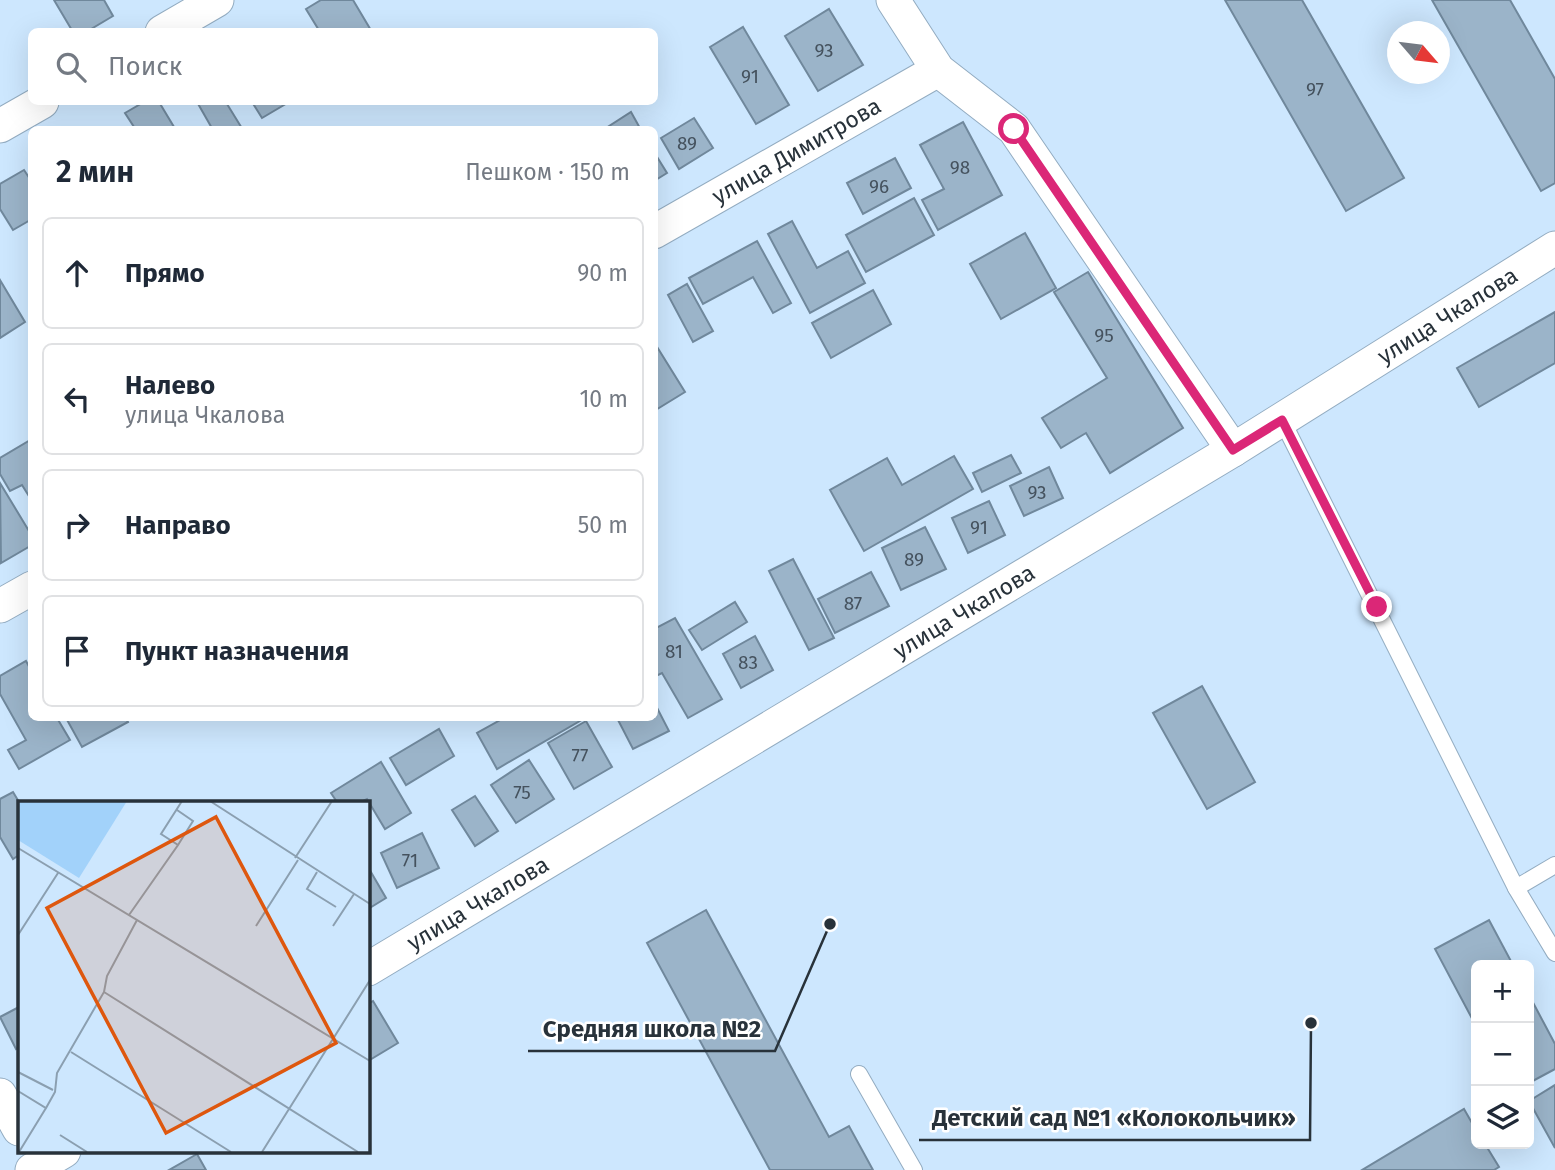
<!DOCTYPE html>
<html lang="ru">
<meta charset="utf-8">
<style>
:root{--surface:#fff;--page:#f6f6f7;--text:#1f2937;--muted:#747a83;--line:#e0e1e3}
body{margin:0;font-family:"Fira Sans",sans-serif;background:var(--page);color:var(--text)}
.controls{position:absolute;right:21px;bottom:21px;display:grid;overflow:hidden;border-radius:10px;box-shadow:0 7px 28px #0002}
.controls button{width:63px;height:63px;display:grid;place-items:center;padding:0;border:0;border-bottom:2px solid var(--line);background:var(--surface);color:var(--text);font:35px sans-serif}
.compass{position:absolute;left:1387px;top:21px;width:63px;height:63px;border-radius:50%;background:var(--surface);box-shadow:0 7px 28px #0002;rotate:118deg}
.stop{position:absolute;width:21px;height:21px;margin:-16px;border:5px solid #db2777;border-radius:50%;background:#fff}
.stop.end{background:#db2777;border-color:#fff;box-shadow:0 2px 7px #0008}
.list{margin:0;padding:0;list-style:none}
h2{display:flex;justify-content:space-between;align-items:center;height:91px;margin:0;padding:0 28px;font-size:30px}
h2 small{font-size:23px;font-weight:400;color:var(--muted)}
.list li{display:grid;grid-template-columns:46px 1fr auto;gap:21px;align-items:center;box-sizing:border-box;height:112px;margin:0 14px 14px;padding:0 14px;border:2px solid var(--line);border-radius:10px}
.list b{display:block;font-size:26px;white-space:nowrap}
.list p{margin:0;font-size:23px;white-space:nowrap;color:var(--muted)}
.list em{font-size:23px;font-style:normal;color:var(--muted)}
.icon{flex:none;width:38px;height:38px;fill:none;stroke:currentColor;stroke-width:2;stroke-linecap:round;stroke-linejoin:round}
.map{position:relative;flex:none;width:1555px;height:1170px;overflow:hidden}
.search{position:absolute;background:var(--surface);box-shadow:0 7px 28px #0002;left:28px;top:28px;width:630px;height:77px;display:flex;align-items:center;gap:18px;box-sizing:border-box;padding:0 24px;border-radius:10px;color:var(--muted);font-size:26px}
.panel{position:absolute;background:var(--surface);box-shadow:0 7px 28px #0002;left:28px;top:126px;width:630px;height:595px;border-radius:10px}
.map>svg:first-child{display:block}
.building{fill:#9bb4c9;stroke:#70889c;stroke-width:2}
.lines{fill:none;stroke-linecap:round;stroke-linejoin:round}
.lane-casing{stroke:#93acc1;stroke-width:18}
.street-casing{stroke:#93acc1;stroke-width:35}
.lane{stroke:#fff;stroke-width:16}
.street{stroke:#fff;stroke-width:33}
.route{stroke:#db2777;stroke-width:9}
.labels{text-anchor:middle;dominant-baseline:central;stroke-width:5;stroke-linejoin:round;paint-order:stroke}
.number-label{font-size:19px;fill:#45525e}
.street-label{font-size:23px;fill:#28323a;stroke:#fff}
.inset-road{fill:none;stroke:#8b9fb0;stroke-width:2}
.view{fill:#de570e;fill-opacity:0.15;stroke:#de570e;stroke-width:3.5}
.inset-edge{fill:none;stroke:#28323a;stroke-width:3.5}
.leader{fill:none;stroke:#28323a;stroke-width:2.5}
.callout-dot{fill:#28323a;stroke:#fff;stroke-width:2.5}
.callout-label{font-size:24px;text-anchor:middle;font-weight:bold;fill:#28323a;stroke:#fff;stroke-width:5;stroke-linejoin:round;paint-order:stroke}
</style>
<div class="map">
<svg width="1555" height="1170" viewBox="0 0 1555 1170">
<rect width="100%" height="100%" fill="#cde7fe"/>
<g class="building">
<path d="M 54,0 L 104,0 L 113,16 L 86,32 L 73,32 Z"/>
<path d="M 321,0 L 353,0 L 372,32 L 320,32 L 306,9 Z"/>
<path d="M 1225,0 L 1302,0 L 1404,178 L 1346,211 Z"/>
<path d="M 1432,0 L 1510,0 L 1555,79 L 1555,183 L 1541,191 Z"/>
<path d="M 829,9 L 863,65 L 818,91 L 785,36 Z"/>
<path d="M 743,27 L 789,105 L 756,124 L 710,47 Z"/>
<path d="M 144,102 L 159,102 L 174,127 L 169,130 L 136,130 L 125,113 Z"/>
<path d="M 197,102 L 231,102 L 227,104 L 243,130 L 213,130 Z"/>
<path d="M 252,102 L 289,102 L 262,118 Z"/>
<path d="M 631,112 L 641,130 L 603,130 Z"/>
<path d="M 694,118 L 713,148 L 679,169 L 661,138 Z"/>
<path d="M 963,122 L 1002,195 L 938,230 L 922,200 L 944,189 L 920,145 Z"/>
<path d="M 654,152 L 667,173 L 654,181 Z"/>
<path d="M 895,158 L 911,188 L 863,214 L 847,183 Z"/>
<path d="M 24,170 L 32,182 L 32,219 L 13,230 L 0,209 L 0,184 Z"/>
<path d="M 914,198 L 934,235 L 866,272 L 846,235 Z"/>
<path d="M 792,221 L 817,268 L 848,251 L 865,283 L 810,313 L 768,234 Z"/>
<path d="M 1025,233 L 1056,288 L 1001,319 L 970,264 Z"/>
<path d="M 757,241 L 791,303 L 773,313 L 753,277 L 703,304 L 689,278 Z"/>
<path d="M 1088,272 L 1183,428 L 1110,473 L 1086,433 L 1061,448 L 1042,418 L 1107,378 L 1054,292 Z"/>
<path d="M 0,280 L 25,322 L 0,338 Z"/>
<path d="M 687,284 L 713,331 L 693,342 L 668,295 Z"/>
<path d="M 873,290 L 891,324 L 831,358 L 812,323 Z"/>
<path d="M 1555,312 L 1555,363 L 1479,407 L 1457,368 Z"/>
<path d="M 654,342 L 685,392 L 654,411 Z"/>
<path d="M 32,439 L 32,501 L 22,485 L 10,491 L 0,474 L 0,458 Z"/>
<path d="M 1011,455 L 1021,473 L 982,492 L 973,473 Z"/>
<path d="M 954,456 L 973,489 L 864,551 L 830,490 L 887,458 L 902,485 Z"/>
<path d="M 1049,467 L 1063,498 L 1024,516 L 1010,486 Z"/>
<path d="M 0,483 L 32,536 L 32,545 L 1,563 Z"/>
<path d="M 989,501 L 1005,535 L 968,553 L 952,518 Z"/>
<path d="M 925,527 L 946,569 L 901,590 L 882,548 Z"/>
<path d="M 793,559 L 834,638 L 809,650 L 769,571 Z"/>
<path d="M 871,572 L 889,606 L 835,633 L 818,599 Z"/>
<path d="M 735,602 L 747,622 L 702,650 L 689,630 Z"/>
<path d="M 675,618 L 722,699 L 688,718 L 662,673 L 654,677 L 654,629 Z"/>
<path d="M 755,636 L 773,670 L 741,688 L 723,654 Z"/>
<path d="M 26,661 L 32,672 L 32,718 L 57,718 L 70,740 L 19,769 L 8,750 L 26,740 L 0,694 L 0,676 Z"/>
<path d="M 1202,686 L 1255,782 L 1207,809 L 1153,713 Z"/>
<path d="M 654,702 L 669,731 L 633,749 L 617,718 L 654,718 Z"/>
<path d="M 66,718 L 126,718 L 128,722 L 82,747 Z"/>
<path d="M 504,718 L 585,718 L 497,769 L 477,733 Z"/>
<path d="M 586,721 L 612,767 L 574,789 L 548,743 Z"/>
<path d="M 439,729 L 454,756 L 406,785 L 390,758 Z"/>
<path d="M 529,760 L 554,799 L 516,823 L 491,785 Z"/>
<path d="M 381,762 L 411,813 L 385,829 L 367,799 L 361,802 L 337,802 L 331,793 Z"/>
<path d="M 13,792 L 19,802 L 19,855 L 13,859 L 0,837 L 0,799 Z"/>
<path d="M 475,796 L 498,831 L 475,846 L 452,810 Z"/>
<path d="M 422,833 L 439,868 L 397,888 L 381,853 Z"/>
<path d="M 368,867 L 386,898 L 368,909 Z"/>
<path d="M 706,910 L 829,1137 L 849,1126 L 873,1170 L 770,1170 L 647,943 Z"/>
<path d="M 1489,920 L 1513,965 L 1476,965 L 1476,1026 L 1435,949 Z"/>
<path d="M 1529,995 L 1555,1044 L 1555,1069 L 1529,1083 Z"/>
<path d="M 373,1001 L 398,1043 L 368,1061 L 368,1004 Z"/>
<path d="M 19,1007 L 19,1047 L 16,1049 L 0,1017 Z"/>
<path d="M 1555,1085 L 1555,1148 L 1529,1101 Z"/>
<path d="M 1464,1109 L 1476,1130 L 1476,1144 L 1485,1144 L 1499,1167 L 1494,1170 L 1362,1170 Z"/>
<path d="M 197,1154 L 206,1170 L 169,1170 Z"/>
</g>
<g class="lines">
<defs>
<g id="lane">
<path d="M 1282,420 L 1516,888 L 1555,865"/>
<path d="M 1516,888 L 1555,953"/>
<path d="M 859,1074 L 914,1170"/>
</g>
<g id="street">
<path d="M 893,0 L 938,70 L 1014,129 L 1233,450"/>
<path d="M 162,32 L 217,0"/>
<path d="M 0,126 L 42,102"/>
<path id="s1" d="M 654,232 L 938,70"/>
<path d="M 0,606 L 32,588"/>
<path id="s2" d="M 368,969 L 1233,450 L 1555,248"/>
<path d="M 0,1095 L 19,1129"/>
<path d="M 32,1170 L 64,1151"/>
</g>
</defs>
<use href="#lane" class="lane-casing"/>
<use href="#street" class="street-casing"/>
<use href="#lane" class="lane"/>
<use href="#street" class="street"/>
</g>
<g class="lines">
<path class="route" d="M 1014,129 L 1233,450 L 1282,420 L 1377,607"/>
</g>
<g class="labels">
<g class="number-label">
<text x="824" y="50">93</text>
<text x="750" y="76">91</text>
<text x="1315" y="89">97</text>
<text x="687" y="143">89</text>
<text x="960" y="167">98</text>
<text x="879" y="186">96</text>
<text x="1104" y="335">95</text>
<text x="1037" y="492">93</text>
<text x="979" y="527">91</text>
<text x="914" y="559">89</text>
<text x="853" y="603">87</text>
<text x="674" y="651">81</text>
<text x="748" y="662">83</text>
<text x="580" y="755">77</text>
<text x="522" y="792">75</text>
<text x="410" y="860">71</text>
</g>
<g class="street-label">
<text stroke="none"><textPath href="#s1" startOffset="164">улица Димитрова</textPath></text>
<text stroke="none"><textPath href="#s2" startOffset="1262">улица Чкалова</textPath></text>
<text stroke="none"><textPath href="#s2" startOffset="695">улица Чкалова</textPath></text>
<text stroke="none"><textPath href="#s2" startOffset="128">улица Чкалова</textPath></text>
</g>
</g>
<g transform="translate(18 801)">
<rect width="352" height="352" fill="#cde7fe"/>
<path d="M 0,0 L 109,0 L 61,77 L 0,39 Z" fill="#a2d2fa"/>
<path class="inset-road" d="M 192,0 L 352,103M 159,9 L 175,20 L 160,44M 0,47 L 352,260M 277,57 L 314,0M 299,71 L 289,88 L 318,106M 111,114 L 160,44 L 143,33 L 164,0M 238,125 L 280,59M 315,125 L 336,93M 0,134 L 40,72M 86,191 L 340,351M 53,251 L 213,351M 0,271 L 35,289M 0,290 L 28,307 L 37,291 L 39,272 L 86,191 L 89,175 L 119,119M 42,334 L 69,351M 1,351 L 28,307M 244,351 L 352,179"/>
<path class="view" d="M 198,16 L 318,242 L 148,332 L 29,107 Z"/>
<rect width="352" height="352" class="inset-edge"/>
</g>
<path class="leader" d="M830 924L775 1051H528M1311 1023L1310 1140H919"/>
<g class="callout-dot">
<circle cx="830" cy="924" r="7"/>
<circle cx="1311" cy="1023" r="7"/>
</g>
<g class="callout-label">
<text x="652" y="1037">Средняя школа №2</text>
<text x="1114" y="1126">Детский сад №1 «Колокольчик»</text>
</g>
</svg>
<div class="controls">
<button>+</button>
<button>−</button>
<button><svg class="icon" aria-label="layers" viewBox="0 0 24 24"><path d="M12 4l9 5-9 5-9-5zM3 14l9 5 9-5"/></svg></button>
</div>
<svg class="compass" viewBox="-18 -18 36 36"><path d="M0-13l5 13h-10z" fill="#e53935"/><path d="M0 13l5-13h-10z" fill="#747a83"/></svg>
<div class="stop" style="left:1014px;top:129px"></div>
<div class="stop end" style="left:1377px;top:607px"></div>
<div class="search"><svg class="icon" aria-label="search" viewBox="0 0 24 24"><circle cx="10" cy="10" r="6"/><path d="M15 15l6 6"/></svg>Поиск</div>
<section class="panel">
<h2>2 мин<small>Пешком · 150 m</small></h2>
<ul class="list">
<li><svg class="icon" aria-label="ahead" viewBox="0 0 24 24"><path d="M12 20V5M6 11l6-6 6 6"/></svg><div><b>Прямо</b></div><em>90 m</em></li>
<li><svg class="icon" aria-label="left" viewBox="0 0 24 24"><path d="M17 20v-9H6M10 6l-5 5 5 5"/></svg><div><b>Налево</b><p>улица Чкалова</p></div><em>10 m</em></li>
<li><svg class="icon" aria-label="right" viewBox="0 0 24 24"><path d="M7 20v-9h11M14 6l5 5-5 5"/></svg><div><b>Направо</b></div><em>50 m</em></li>
<li><svg class="icon" aria-label="arrive" viewBox="0 0 24 24"><path d="M6 21V4h12l-3 4 3 4H6"/></svg><div><b>Пункт назначения</b></div></li>
</ul>
</section>
</div>
